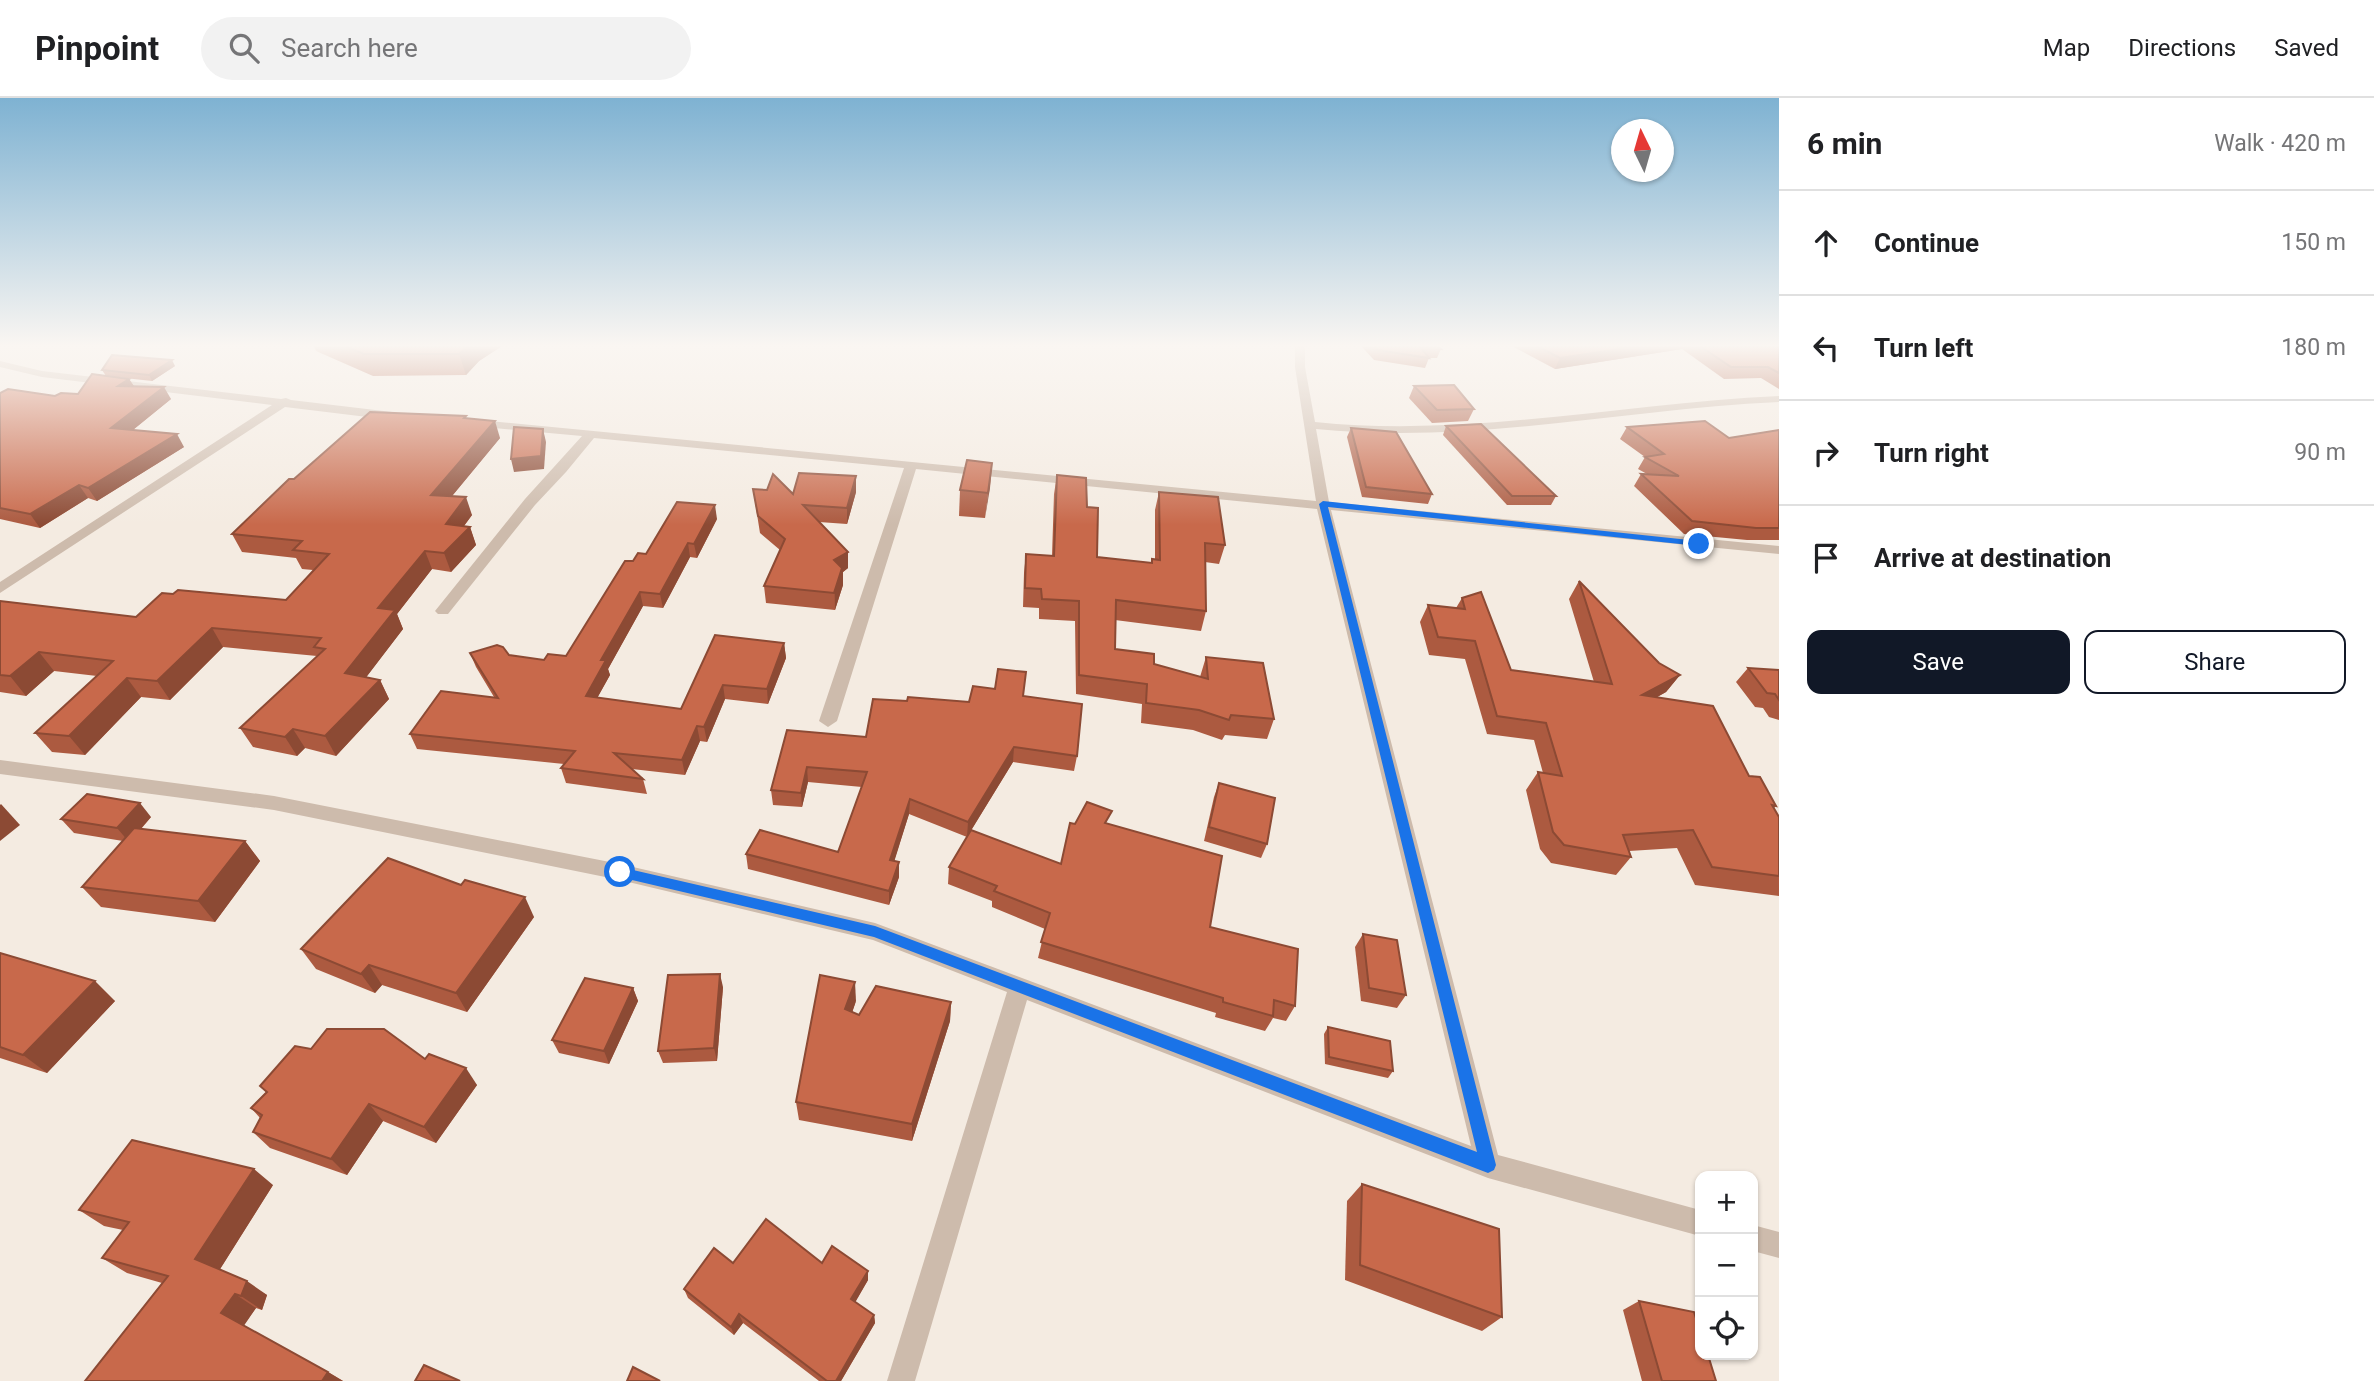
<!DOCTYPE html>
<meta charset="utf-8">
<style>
:root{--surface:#fff;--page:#f2f2f2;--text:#202124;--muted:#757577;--line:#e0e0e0;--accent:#111827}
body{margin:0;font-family:Roboto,sans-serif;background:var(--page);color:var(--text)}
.controls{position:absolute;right:21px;bottom:21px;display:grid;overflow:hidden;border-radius:14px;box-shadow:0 2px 5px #0004}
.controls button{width:63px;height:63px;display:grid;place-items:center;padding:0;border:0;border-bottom:2px solid var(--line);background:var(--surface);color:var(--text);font:35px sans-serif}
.compass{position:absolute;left:1611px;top:21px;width:63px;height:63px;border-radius:50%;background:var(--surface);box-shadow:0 2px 5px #0004;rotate:355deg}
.stop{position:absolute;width:21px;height:21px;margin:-16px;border:5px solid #1a73e8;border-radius:50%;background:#fff}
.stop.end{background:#1a73e8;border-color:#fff;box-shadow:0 2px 7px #0008}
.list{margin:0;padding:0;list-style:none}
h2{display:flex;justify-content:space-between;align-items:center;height:91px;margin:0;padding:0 28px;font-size:30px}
h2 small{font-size:23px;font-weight:400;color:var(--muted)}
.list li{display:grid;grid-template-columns:46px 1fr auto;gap:21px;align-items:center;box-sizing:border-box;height:105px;padding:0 28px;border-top:2px solid var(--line)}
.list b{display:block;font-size:26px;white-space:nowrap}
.list em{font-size:23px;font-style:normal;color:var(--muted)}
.actions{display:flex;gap:14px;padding:21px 28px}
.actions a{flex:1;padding:16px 0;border:2px solid var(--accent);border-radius:14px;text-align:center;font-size:24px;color:var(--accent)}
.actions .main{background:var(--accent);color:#fff}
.icon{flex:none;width:38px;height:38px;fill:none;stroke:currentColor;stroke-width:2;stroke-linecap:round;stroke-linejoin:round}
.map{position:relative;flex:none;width:1779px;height:1283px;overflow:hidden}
header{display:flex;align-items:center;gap:42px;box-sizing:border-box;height:98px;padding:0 35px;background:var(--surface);border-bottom:2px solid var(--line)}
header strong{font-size:33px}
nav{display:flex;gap:38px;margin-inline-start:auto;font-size:24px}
.search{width:490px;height:63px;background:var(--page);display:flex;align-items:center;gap:18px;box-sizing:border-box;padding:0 24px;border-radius:38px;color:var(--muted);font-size:26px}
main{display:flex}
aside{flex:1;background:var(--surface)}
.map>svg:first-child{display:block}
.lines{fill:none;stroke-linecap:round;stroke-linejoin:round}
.street{fill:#cdbbac;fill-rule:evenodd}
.wall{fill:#ac5a40}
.shaded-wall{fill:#8c4a34}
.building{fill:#c8694b;stroke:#8c4a34;stroke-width:2}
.route{fill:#1a73e8}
</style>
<header>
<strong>Pinpoint</strong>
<div class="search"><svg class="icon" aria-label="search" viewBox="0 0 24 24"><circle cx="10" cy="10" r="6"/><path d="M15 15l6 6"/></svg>Search here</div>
<nav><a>Map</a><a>Directions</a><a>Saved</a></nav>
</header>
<main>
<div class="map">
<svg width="1779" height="1283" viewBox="0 0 1779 1283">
<rect width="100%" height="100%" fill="#f4ebe1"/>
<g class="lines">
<g class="street">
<path d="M 1295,248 L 1305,248 L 1305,269 L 1315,324 C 1470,340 1624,305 1779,298 L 1779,304 C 1625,311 1471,347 1316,331 L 1329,404 L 1779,448 L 1779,456 L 1331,412 L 1498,1057 L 1700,1112 L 1700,1138 L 1488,1080 L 1027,902 L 915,1283 L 887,1283 L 1007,894 L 873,842 L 620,782 L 274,712 L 0,676 L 0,662 L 274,698 L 620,766 L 875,825 L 1471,1048 L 1317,411 L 916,371 L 837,623 L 828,629 L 819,623 L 904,370 L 594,340 L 566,374 L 535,407 L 448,516 L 438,516 L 435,513 L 525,401 L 582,338 L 472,328 L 468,327 L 468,321 L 1316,403 L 1295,269 Z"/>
<path d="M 0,263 L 42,273 L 281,301 L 286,300 L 291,302 L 392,314 L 398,318 L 392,322 L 285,309 L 0,495 L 0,484 L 272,307 L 42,279 L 0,269 Z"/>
<path d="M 1753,1127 L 1779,1134 L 1779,1160 L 1753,1153 Z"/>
</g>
</g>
<g class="wall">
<path d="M 314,248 L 502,248 L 479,263 L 466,277 L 373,278 L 316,253 Z"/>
<path d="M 1361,248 L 1438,248 L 1441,251 L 1437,260 L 1429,260 L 1425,270 L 1374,262 Z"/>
<path d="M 1512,248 L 1779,248 L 1779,291 L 1761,280 L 1724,281 L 1682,251 L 1555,271 Z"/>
<path d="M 175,268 L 152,283 L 106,278 L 102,272 Z"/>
<path d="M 129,281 L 134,288 L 171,301 L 133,332 L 184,349 L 97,403 L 88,400 L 40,430 L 0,421 L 0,295 L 55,298 L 78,296 Z"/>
<path d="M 1414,288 L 1474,311 L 1468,323 L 1432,325 L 1409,300 Z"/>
<path d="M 467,321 L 500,340 L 452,398 L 472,417 L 464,428 L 470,429 L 476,447 L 451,474 L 432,471 L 397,516 L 403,531 L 366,579 L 380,582 L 389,601 L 336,658 L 305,650 L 297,658 L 253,649 L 240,630 L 317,558 L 223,549 L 170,602 L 141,599 L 85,657 L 52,654 L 35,635 L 97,578 L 54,573 L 26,598 L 0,594 L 0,503 L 136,519 L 286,502 L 313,472 L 302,471 L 296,460 L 242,454 L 232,436 L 294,381 Z"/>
<path d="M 1446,328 L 1556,398 L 1551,407 L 1507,407 L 1443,337 Z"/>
<path d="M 1627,329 L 1729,340 L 1779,332 L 1779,442 L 1747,442 L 1684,436 L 1634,388 L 1641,376 L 1647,376 L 1638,371 L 1645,359 L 1620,341 Z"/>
<path d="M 1351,330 L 1432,396 L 1428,406 L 1362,399 L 1347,339 Z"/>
<path d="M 992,365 L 985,420 L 959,418 L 960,392 Z"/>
<path d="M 1057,377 L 1087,409 L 1097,459 L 1151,465 L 1152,461 L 1155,462 L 1155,412 L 1159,394 L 1225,447 L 1219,466 L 1205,464 L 1206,513 L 1201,533 L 1115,522 L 1115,551 L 1154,566 L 1200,579 L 1206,559 L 1274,621 L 1267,641 L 1225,637 L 1222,642 L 1193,632 L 1141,625 L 1142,606 L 1076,596 L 1075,523 L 1039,521 L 1039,510 L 1023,509 L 1024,475 L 1026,456 L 1052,458 L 1054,396 Z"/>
<path d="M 856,378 L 856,394 L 847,426 L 819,424 L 848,470 L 843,474 L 843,487 L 835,512 L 766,505 L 764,488 L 780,452 L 760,435 L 753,391 L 793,396 Z"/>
<path d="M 717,421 L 697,460 L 690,459 L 663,510 L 643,508 L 608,571 L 610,577 L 597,600 L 681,611 L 784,545 L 786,560 L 768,606 L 725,601 L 707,644 L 700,643 L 685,677 L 632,671 L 643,681 L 647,696 L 566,685 L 561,670 L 564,666 L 417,651 L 410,636 L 494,599 L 476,569 L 470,555 L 509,557 L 544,562 L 566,558 L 646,456 Z"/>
<path d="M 1579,483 L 1659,565 L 1680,577 L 1666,594 L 1657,599 L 1749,678 L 1776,708 L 1774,710 L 1779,719 L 1779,798 L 1695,787 L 1677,750 L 1629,753 L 1631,759 L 1616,777 L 1551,765 L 1540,751 L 1526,692 L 1538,674 L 1543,675 L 1534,642 L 1487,636 L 1465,561 L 1429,557 L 1420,524 L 1428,507 L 1456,510 L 1462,500 L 1511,572 L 1594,584 L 1569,501 Z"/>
<path d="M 1748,570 L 1779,572 L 1779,622 L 1769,619 L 1763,610 L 1755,609 L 1736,584 Z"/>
<path d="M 995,591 L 1023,598 L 1077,658 L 1074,673 L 1013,664 L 967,739 L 909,716 L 894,763 L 899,779 L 889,807 L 748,771 L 746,756 L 838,754 L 862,689 L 808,684 L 802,709 L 773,707 L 771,692 L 787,632 L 866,639 L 907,603 L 969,604 Z"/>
<path d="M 1219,685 L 1267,746 L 1261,760 L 1204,743 L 1214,699 Z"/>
<path d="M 151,719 L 141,731 L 245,743 L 260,763 L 215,824 L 101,809 L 82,789 L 123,743 L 74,735 L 61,721 Z"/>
<path d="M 1109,726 L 1210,829 L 1295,908 L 1286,923 L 1273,920 L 1265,933 L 1215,919 L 1216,915 L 1038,860 L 1045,831 L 992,809 L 992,803 L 948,786 L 949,769 L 1061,766 Z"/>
<path d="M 461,787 L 534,819 L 467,914 L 382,887 L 375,895 L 316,871 L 301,851 Z"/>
<path d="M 1363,836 L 1406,897 L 1397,910 L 1361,903 L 1355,849 Z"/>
<path d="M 0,855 L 115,903 L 47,975 L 0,960 Z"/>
<path d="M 723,889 L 717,963 L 663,965 L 658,953 Z"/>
<path d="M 633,890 L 638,903 L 609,966 L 559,955 L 552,942 Z"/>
<path d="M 856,903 L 852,914 L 859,917 L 951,904 L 950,923 L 912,1043 L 799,1022 L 796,1004 Z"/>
<path d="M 1328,929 L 1393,973 L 1388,980 L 1325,966 L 1324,936 Z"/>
<path d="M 311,951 L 425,961 L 477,987 L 436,1045 L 383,1023 L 347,1077 L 270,1050 L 253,1034 L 260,1020 L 251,1010 L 266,994 L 260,988 Z"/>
<path d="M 1362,1086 L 1502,1219 L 1482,1233 L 1345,1182 L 1347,1103 Z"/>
<path d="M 273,1087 L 220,1171 L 267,1197 L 262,1212 L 256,1210 L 243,1228 L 328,1274 L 343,1283 L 85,1283 L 162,1185 L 127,1175 L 102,1160 L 123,1132 L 104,1128 L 79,1112 Z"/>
<path d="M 733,1165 L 822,1165 L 868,1182 L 855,1204 L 874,1217 L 875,1225 L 841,1283 L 819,1283 L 743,1225 L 734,1237 L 688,1200 L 684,1191 Z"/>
<path d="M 1639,1203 L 1716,1283 L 1642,1283 L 1623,1212 Z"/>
</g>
<g class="shaded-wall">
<path d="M 467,248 L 502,248 L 479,263 L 466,277 L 459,256 Z"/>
<path d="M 1639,248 L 1684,248 L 1682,251 L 1555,271 L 1560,260 Z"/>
<path d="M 172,262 L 175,268 L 152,283 L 149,277 Z"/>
<path d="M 129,281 L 137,293 L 118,288 Z"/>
<path d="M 164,289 L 171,301 L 119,343 L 111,330 Z"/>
<path d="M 495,323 L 500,340 L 438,415 L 431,397 Z"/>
<path d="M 543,331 L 546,344 L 544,371 L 514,374 L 511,361 Z"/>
<path d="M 177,336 L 184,349 L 97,403 L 88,390 Z"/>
<path d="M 992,365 L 990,390 L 985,420 L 988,395 Z"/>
<path d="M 856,378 L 856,394 L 847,426 L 847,410 Z"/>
<path d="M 79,387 L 88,400 L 40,430 L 30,416 Z"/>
<path d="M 466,399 L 472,417 L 452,444 L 446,426 Z"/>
<path d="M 715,407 L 717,421 L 697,460 L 694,446 Z"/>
<path d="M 470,429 L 476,447 L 451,474 L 444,455 Z"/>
<path d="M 688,445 L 690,459 L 663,510 L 660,496 Z"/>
<path d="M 425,453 L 432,471 L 397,516 L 403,531 L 355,594 L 345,575 L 378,510 Z"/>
<path d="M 848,454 L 848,470 L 843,474 L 843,487 L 835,512 L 834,462 Z"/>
<path d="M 640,494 L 643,508 L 608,571 L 610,577 L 590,613 L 586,598 L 601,562 Z"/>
<path d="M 212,530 L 223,549 L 170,602 L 157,583 Z"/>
<path d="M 784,545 L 786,560 L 768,606 L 767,591 Z"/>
<path d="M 39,554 L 54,573 L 26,598 L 10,578 Z"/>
<path d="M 1680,577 L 1666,594 L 1629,615 L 1642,597 Z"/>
<path d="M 127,580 L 141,599 L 85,657 L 69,638 Z"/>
<path d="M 380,582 L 389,601 L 336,658 L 325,638 Z"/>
<path d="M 723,587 L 725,601 L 707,644 L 704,629 Z"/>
<path d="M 697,628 L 700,643 L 685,677 L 682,662 Z"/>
<path d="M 293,631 L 305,650 L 297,658 L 285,639 Z"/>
<path d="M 1014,649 L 1013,664 L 967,739 L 968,724 Z"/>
<path d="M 807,669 L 808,684 L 802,709 L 801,695 Z"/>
<path d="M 910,701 L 909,716 L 890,777 L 890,762 Z"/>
<path d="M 140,705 L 151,719 L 129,744 L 117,730 Z"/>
<path d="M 1,706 L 20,727 L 0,743 L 0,707 Z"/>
<path d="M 245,743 L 260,763 L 215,824 L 198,803 Z"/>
<path d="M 899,764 L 899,779 L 889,807 L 889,793 Z"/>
<path d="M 525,799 L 534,819 L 467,914 L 456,895 Z"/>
<path d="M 369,867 L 382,887 L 375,895 L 361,876 Z"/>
<path d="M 720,876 L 723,889 L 717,963 L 714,950 Z"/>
<path d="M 95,883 L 115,903 L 47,975 L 23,957 Z"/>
<path d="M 855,884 L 856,903 L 847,930 L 845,911 Z"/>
<path d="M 633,890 L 638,903 L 609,966 L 604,953 Z"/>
<path d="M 951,904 L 950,923 L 912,1043 L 912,1026 Z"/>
<path d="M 466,970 L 477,987 L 436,1045 L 424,1029 Z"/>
<path d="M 369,1006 L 383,1023 L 347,1077 L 331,1061 Z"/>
<path d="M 254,1071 L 273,1087 L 217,1176 L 195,1161 Z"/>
<path d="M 868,1173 L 868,1182 L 852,1210 L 851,1201 Z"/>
<path d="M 247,1183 L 267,1197 L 262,1212 L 241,1198 Z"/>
<path d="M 235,1196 L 256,1210 L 243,1229 L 221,1215 Z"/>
<path d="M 739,1216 L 743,1225 L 734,1237 L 731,1229 Z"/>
<path d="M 874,1217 L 875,1225 L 841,1283 L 836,1283 Z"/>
<path d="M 328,1274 L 343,1283 L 322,1283 Z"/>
</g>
<g class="building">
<path d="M 344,248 L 467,248 L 459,256 L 364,256 Z"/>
<path d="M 1373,248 L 1438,248 L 1441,251 L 1421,250 L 1429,260 L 1378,252 Z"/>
<path d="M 1537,248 L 1639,248 L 1560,260 Z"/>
<path d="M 1700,248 L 1779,248 L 1779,275 L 1768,269 L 1731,269 Z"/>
<path d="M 112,257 L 172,262 L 149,277 L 102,272 Z"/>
<path d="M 92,276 L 129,281 L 118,288 L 164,289 L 111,330 L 177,336 L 88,390 L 79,387 L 30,416 L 0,410 L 0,295 L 8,291 L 55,298 L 61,295 L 78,296 Z"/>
<path d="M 1454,287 L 1474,311 L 1437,312 L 1414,288 Z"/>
<path d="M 370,314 L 466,318 L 464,320 L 495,323 L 431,397 L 466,399 L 446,426 L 470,429 L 444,455 L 425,453 L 378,510 L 395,512 L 345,575 L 380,582 L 325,638 L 293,631 L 285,639 L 240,630 L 325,551 L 314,549 L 321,540 L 212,530 L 157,583 L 127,580 L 69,638 L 35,635 L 113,563 L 39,554 L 10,578 L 0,577 L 0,503 L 136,519 L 162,495 L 173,496 L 178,492 L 286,502 L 329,456 L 293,452 L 302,443 L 232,436 L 289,381 L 294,381 Z"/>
<path d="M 1705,323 L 1729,340 L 1779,332 L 1779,430 L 1756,430 L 1692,423 L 1641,376 L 1679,378 L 1645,359 L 1664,356 L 1627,329 Z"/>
<path d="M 1481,326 L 1556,398 L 1512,398 L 1446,328 Z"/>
<path d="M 514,329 L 543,331 L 541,358 L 511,361 Z"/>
<path d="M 1351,330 L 1396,334 L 1432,396 L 1366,389 Z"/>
<path d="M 967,362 L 992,365 L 988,395 L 960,392 Z"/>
<path d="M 799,375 L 856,378 L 847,410 L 803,407 L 848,454 L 834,462 L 842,470 L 834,495 L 764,488 L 785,441 L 758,418 L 753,391 L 767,392 L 773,376 L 793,396 Z"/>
<path d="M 1057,377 L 1086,380 L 1087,409 L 1098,410 L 1097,459 L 1152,465 L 1152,461 L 1160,462 L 1159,394 L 1218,399 L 1225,447 L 1205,445 L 1206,513 L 1116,502 L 1115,551 L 1154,556 L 1154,566 L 1208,581 L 1206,559 L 1263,565 L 1274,621 L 1231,617 L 1229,622 L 1199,612 L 1146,605 L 1147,586 L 1079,577 L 1079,503 L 1042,501 L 1041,491 L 1025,490 L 1026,456 L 1054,458 Z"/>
<path d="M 677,404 L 715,407 L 694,446 L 688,445 L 660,496 L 640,494 L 601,562 L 606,562 L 586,598 L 681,611 L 715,537 L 784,545 L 767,591 L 723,587 L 704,629 L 697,628 L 682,662 L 614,655 L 643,681 L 561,670 L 575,653 L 410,636 L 441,593 L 498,600 L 470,555 L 497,547 L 503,549 L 509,557 L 544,562 L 548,556 L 566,558 L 625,463 L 633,463 L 638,455 L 646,456 Z"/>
<path d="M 1579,483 L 1659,565 L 1680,577 L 1642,597 L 1713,608 L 1749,678 L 1760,679 L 1776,708 L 1772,707 L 1779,719 L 1779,778 L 1712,769 L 1693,732 L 1623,737 L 1631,759 L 1564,747 L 1553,734 L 1538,674 L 1562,678 L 1546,625 L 1497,618 L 1475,543 L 1438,539 L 1428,507 L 1465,511 L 1462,500 L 1481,494 L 1511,572 L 1612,586 Z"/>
<path d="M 1748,570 L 1779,572 L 1779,602 L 1775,596 L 1767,595 Z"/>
<path d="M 998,571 L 1026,574 L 1023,598 L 1082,606 L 1077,658 L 1014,649 L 968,724 L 910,701 L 890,762 L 899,764 L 889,793 L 746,756 L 760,732 L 838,754 L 867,674 L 807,669 L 801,695 L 771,692 L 787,632 L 866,639 L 873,601 L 907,603 L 908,599 L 969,604 L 973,588 L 995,591 Z"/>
<path d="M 1219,685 L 1275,700 L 1267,746 L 1209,729 Z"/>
<path d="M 87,696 L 140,705 L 117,730 L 61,721 Z"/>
<path d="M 1087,704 L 1112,713 L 1105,725 L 1222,758 L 1210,829 L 1298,851 L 1295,908 L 1274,902 L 1273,918 L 1223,904 L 1223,900 L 1041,844 L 1050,815 L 994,793 L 997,788 L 949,769 L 971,732 L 1061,766 L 1070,725 L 1075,726 Z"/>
<path d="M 134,730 L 245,743 L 198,803 L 82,789 Z"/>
<path d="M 388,760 L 461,787 L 465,782 L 525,799 L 456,895 L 369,867 L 361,876 L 301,851 Z"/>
<path d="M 1363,836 L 1397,842 L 1406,897 L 1369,890 Z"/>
<path d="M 0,855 L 95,883 L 23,957 L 0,949 Z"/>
<path d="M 720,876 L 714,950 L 658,953 L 668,877 Z"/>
<path d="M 820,877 L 855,884 L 845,911 L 859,917 L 876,888 L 951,904 L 912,1026 L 796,1004 Z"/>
<path d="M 585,880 L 633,890 L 604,953 L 552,942 Z"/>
<path d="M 1328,929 L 1390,943 L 1393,973 L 1329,959 Z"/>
<path d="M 327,931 L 384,931 L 425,961 L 429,956 L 466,970 L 424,1029 L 369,1006 L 331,1061 L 253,1034 L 262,1017 L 251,1010 L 267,994 L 260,988 L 295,948 L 311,951 Z"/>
<path d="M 132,1042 L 254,1071 L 195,1161 L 247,1183 L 241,1198 L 235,1196 L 221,1215 L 328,1274 L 322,1283 L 85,1283 L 168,1178 L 102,1160 L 129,1124 L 79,1112 Z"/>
<path d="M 1362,1086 L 1499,1131 L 1502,1219 L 1360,1167 Z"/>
<path d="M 766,1121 L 822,1165 L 832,1148 L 868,1173 L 851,1201 L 874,1217 L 836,1283 L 827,1283 L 739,1216 L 731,1229 L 684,1191 L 714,1150 L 733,1165 Z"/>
<path d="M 1639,1203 L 1694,1214 L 1700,1233 L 1700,1257 L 1708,1257 L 1716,1283 L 1662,1283 Z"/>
<path d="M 424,1267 L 460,1283 L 415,1283 Z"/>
<path d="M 633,1269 L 660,1283 L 627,1283 Z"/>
</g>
<linearGradient id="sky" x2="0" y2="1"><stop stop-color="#7eb2d2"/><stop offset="0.58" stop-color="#faf6f2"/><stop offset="1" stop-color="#faf6f2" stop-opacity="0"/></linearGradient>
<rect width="1779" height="427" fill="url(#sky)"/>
<path class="route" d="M 1323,403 L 1699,443 L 1703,446 L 1699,448 L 1328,409 L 1496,1067 L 1494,1072 L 1488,1075 L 874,839 L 615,778 L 613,774 L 620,769 L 875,828 L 1477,1054 L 1319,406 Z"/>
</svg>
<div class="controls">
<button>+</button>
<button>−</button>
<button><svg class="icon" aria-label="locate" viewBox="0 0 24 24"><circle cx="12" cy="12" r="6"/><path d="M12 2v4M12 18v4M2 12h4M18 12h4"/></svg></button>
</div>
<svg class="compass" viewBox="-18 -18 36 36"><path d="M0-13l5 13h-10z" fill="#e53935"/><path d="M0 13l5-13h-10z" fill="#757577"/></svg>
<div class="stop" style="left:620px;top:774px"></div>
<div class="stop end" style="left:1699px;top:446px"></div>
</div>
<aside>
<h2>6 min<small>Walk · 420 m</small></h2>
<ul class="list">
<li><svg class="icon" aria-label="ahead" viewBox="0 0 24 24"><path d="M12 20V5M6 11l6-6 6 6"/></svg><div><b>Continue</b></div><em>150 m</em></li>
<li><svg class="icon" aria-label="left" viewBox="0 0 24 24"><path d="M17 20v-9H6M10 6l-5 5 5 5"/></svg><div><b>Turn left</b></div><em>180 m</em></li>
<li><svg class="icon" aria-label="right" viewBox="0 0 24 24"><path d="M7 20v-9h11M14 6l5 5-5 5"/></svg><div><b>Turn right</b></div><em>90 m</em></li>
<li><svg class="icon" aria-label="arrive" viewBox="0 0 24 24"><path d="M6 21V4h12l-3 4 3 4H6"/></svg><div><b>Arrive at destination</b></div></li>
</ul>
<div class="actions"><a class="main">Save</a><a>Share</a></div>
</aside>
</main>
